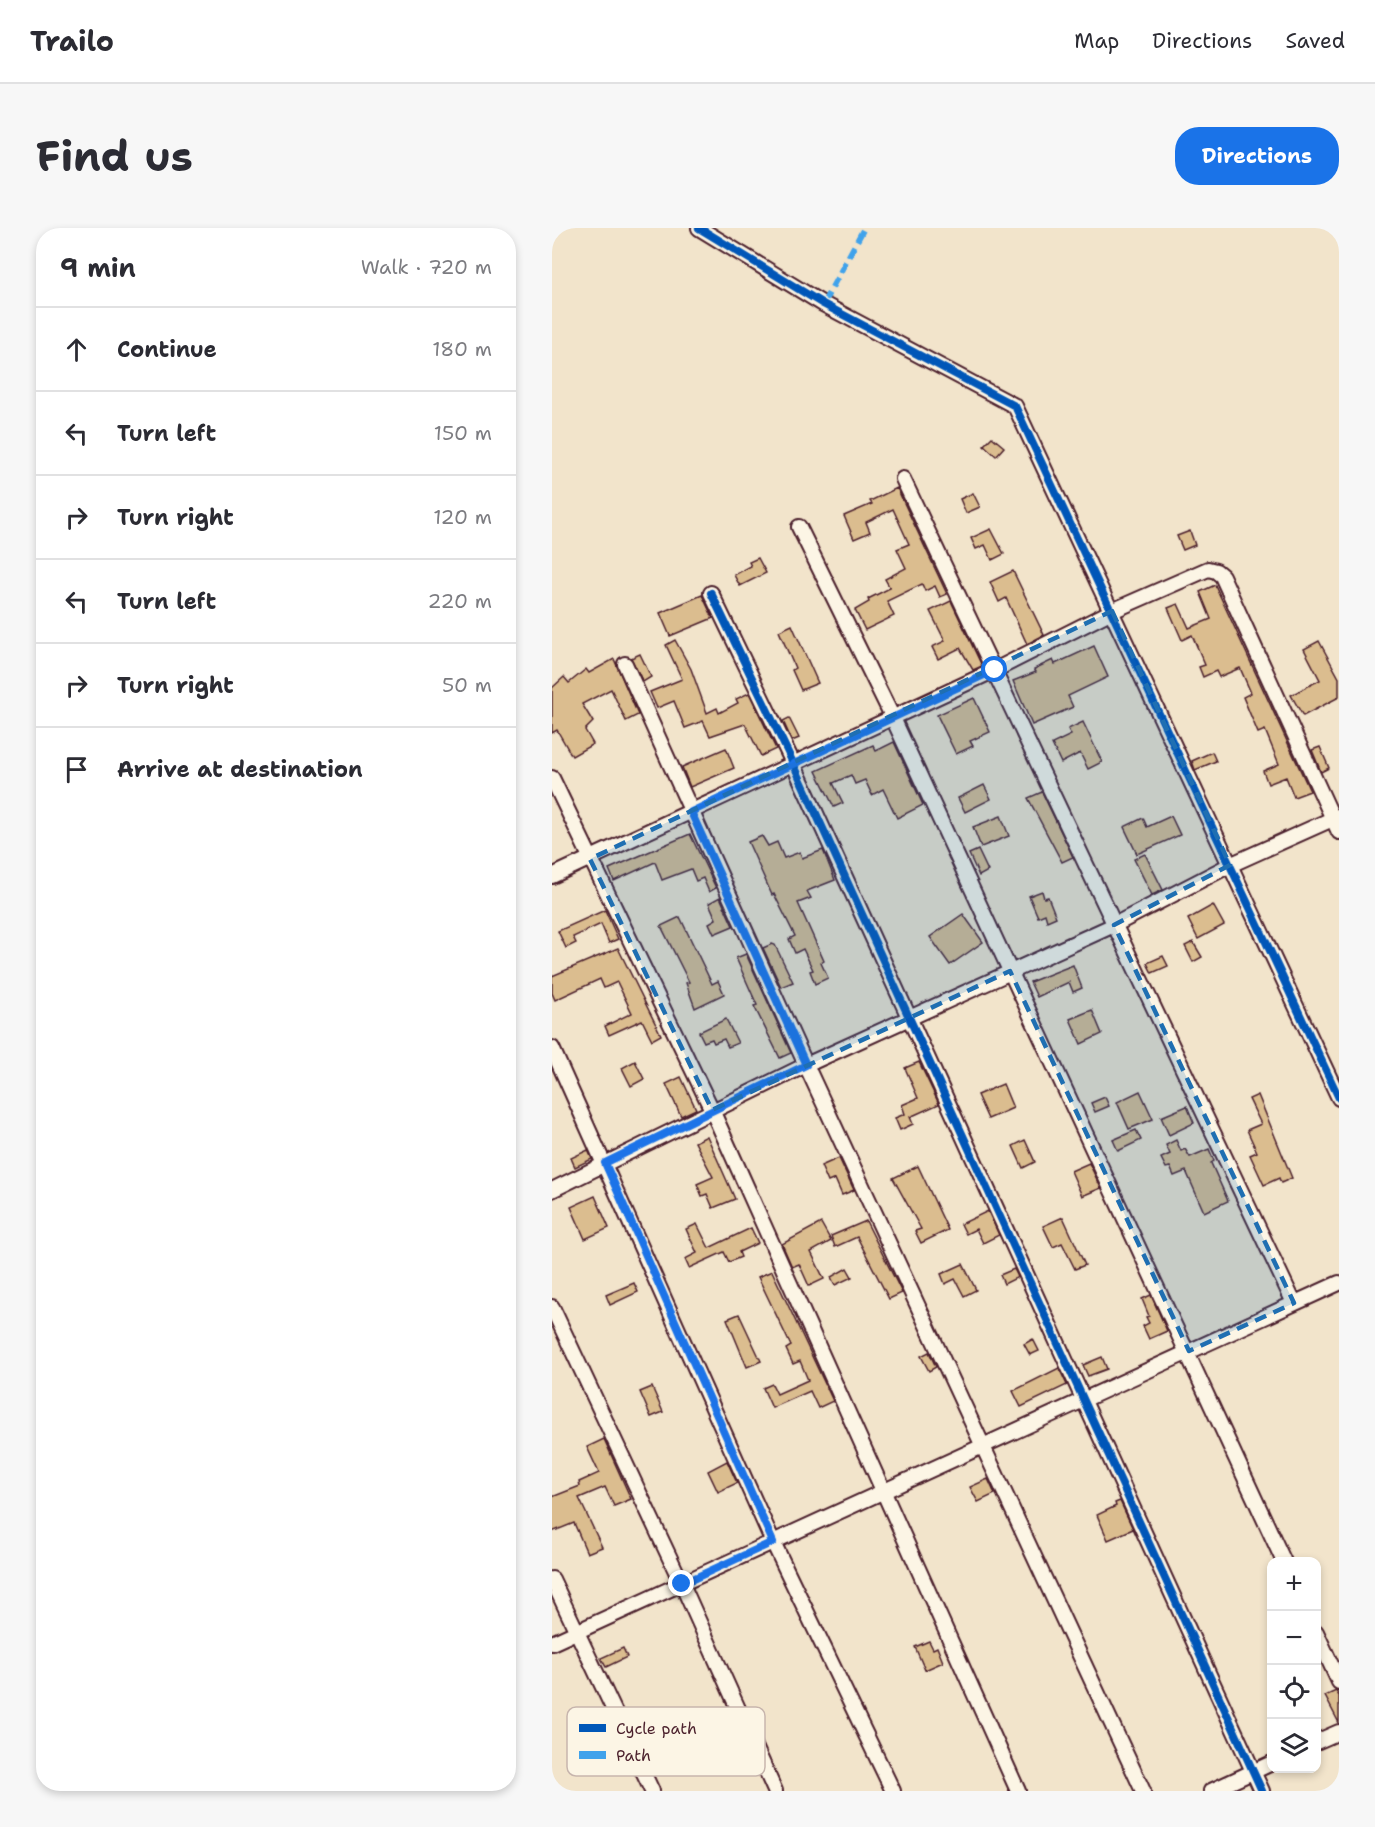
<!DOCTYPE html>
<meta charset="utf-8">
<style>
:root{--surface:#fff;--page:#f7f7f7;--text:#2b2b33;--muted:#7c7c81;--line:#e1e1e2;--accent:#1a73e8}
body{margin:0;font-family:"Shantell Sans",sans-serif;background:var(--page);color:var(--text)}
.controls{position:absolute;right:18px;bottom:18px;display:grid;overflow:hidden;border-radius:12px;box-shadow:0 3px 9px #0003}
.controls button{width:54px;height:54px;display:grid;place-items:center;padding:0;border:0;border-bottom:2px solid var(--line);background:var(--surface);color:var(--text);font:30px sans-serif}
.stop{position:absolute;width:18px;height:18px;margin:-14px;border:4px solid #1a73e8;border-radius:50%;background:#fff}
.stop.end{background:#1a73e8;border-color:#fff;box-shadow:0 2px 6px #0008}
.list{margin:0;padding:0;list-style:none}
h2{display:flex;justify-content:space-between;align-items:center;height:78px;margin:0;padding:0 24px;font-size:26px}
h2 small{font-size:20px;font-weight:400;color:var(--muted)}
.list li{display:grid;grid-template-columns:39px 1fr auto;gap:18px;align-items:center;box-sizing:border-box;height:84px;padding:0 24px;border-top:2px solid var(--line)}
.list b{display:block;font-size:22px;white-space:nowrap}
.list em{font-size:20px;font-style:normal;color:var(--muted)}
.icon{flex:none;width:33px;height:33px;fill:none;stroke:currentColor;stroke-width:2;stroke-linecap:round;stroke-linejoin:round}
.map{position:relative;flex:none;width:787px;height:1563px;overflow:hidden;border-radius:24px}
header{display:flex;align-items:center;gap:36px;box-sizing:border-box;height:84px;padding:0 30px;background:var(--surface);border-bottom:2px solid var(--line)}
header strong{font-size:28px}
nav{display:flex;gap:33px;margin-inline-start:auto;font-size:21px}
.intro{display:flex;align-items:center;justify-content:space-between;box-sizing:border-box;height:144px;padding:0 36px}
h1{margin:0;font-size:42px}
.button{padding:15px 27px;border-radius:24px;background:var(--accent);color:#fff;font-size:21px;font-weight:700}
main{display:flex;gap:36px;padding:0 36px}
aside{flex:1;background:var(--surface);border-radius:24px;box-shadow:0 3px 9px #0003}
.map>svg:first-child{display:block}
.building{fill:#dbbd8f;stroke:#4a1f2b;stroke-width:1.5}
.lines{fill:none;stroke-linecap:round;stroke-linejoin:round}
.minor-casing{stroke:#4a1f2b;stroke-width:18}
.minor{stroke:#fcf5e5;stroke-width:14}
.quiet{stroke:#40a2eb;stroke-width:6;stroke-dasharray:12 6;stroke-linecap:butt}
.cycleway-casing{stroke:#fcf5e5;stroke-width:11}
.cycleway{stroke:#0057b8;stroke-width:8}
.route{stroke:#1a73e8;stroke-width:8}
.marked{fill:#1f6fb2;fill-opacity:0.2;stroke:#1f6fb2;stroke-width:4.5;stroke-dasharray:12 8;stroke-linejoin:round}
.key{fill:#fcf5e5;stroke:#c7b5ad;stroke-width:1.5}
.key-label{font-size:16px;fill:#4a1f2b}
</style>
<header>
<strong>Trailo</strong>
<nav><a>Map</a><a>Directions</a><a>Saved</a></nav>
</header>
<div class="intro"><h1>Find us</h1><a class="button">Directions</a></div>
<main>
<aside>
<h2>9 min<small>Walk · 720 m</small></h2>
<ul class="list">
<li><svg class="icon" aria-label="ahead" viewBox="0 0 24 24"><path d="M12 20V5M6 11l6-6 6 6"/></svg><div><b>Continue</b></div><em>180 m</em></li>
<li><svg class="icon" aria-label="left" viewBox="0 0 24 24"><path d="M17 20v-9H6M10 6l-5 5 5 5"/></svg><div><b>Turn left</b></div><em>150 m</em></li>
<li><svg class="icon" aria-label="right" viewBox="0 0 24 24"><path d="M7 20v-9h11M14 6l5 5-5 5"/></svg><div><b>Turn right</b></div><em>120 m</em></li>
<li><svg class="icon" aria-label="left" viewBox="0 0 24 24"><path d="M17 20v-9H6M10 6l-5 5 5 5"/></svg><div><b>Turn left</b></div><em>220 m</em></li>
<li><svg class="icon" aria-label="right" viewBox="0 0 24 24"><path d="M7 20v-9h11M14 6l5 5-5 5"/></svg><div><b>Turn right</b></div><em>50 m</em></li>
<li><svg class="icon" aria-label="arrive" viewBox="0 0 24 24"><path d="M6 21V4h12l-3 4 3 4H6"/></svg><div><b>Arrive at destination</b></div></li>
</ul>
</aside>
<div class="map">
<svg width="787" height="1563" viewBox="0 0 787 1563">
<rect width="100%" height="100%" fill="#f2e4cb"/>
<filter id="ink" filterUnits="userSpaceOnUse"><feTurbulence type="fractalNoise" baseFrequency=".0167" numOctaves="2"/><feDisplacementMap in="SourceGraphic" scale="12" xChannelSelector="R" yChannelSelector="G"/><feConvolveMatrix kernelMatrix="1 2 1 2 8 2 1 2 1" color-interpolation-filters="sRGB"/></filter>
<g filter="url(#ink)">
<g class="building">
<path d="M 440,209 L 452,219 L 444,228 L 432,217 Z"/>
<path d="M 345,260 L 395,366 L 388,369 L 383,358 L 373,363 L 370,356 L 335,373 L 342,388 L 313,402 L 303,382 L 317,374 L 316,371 L 338,360 L 333,351 L 354,340 L 345,321 L 357,316 L 341,281 L 314,294 L 318,304 L 302,311 L 292,288 L 320,276 L 318,273 Z"/>
<path d="M 421,265 L 428,279 L 414,285 L 408,271 Z"/>
<path d="M 439,301 L 452,326 L 440,332 L 433,317 L 424,321 L 419,310 Z"/>
<path d="M 638,303 L 643,317 L 631,322 L 625,308 Z"/>
<path d="M 206,330 L 214,345 L 188,358 L 182,347 L 199,338 L 197,334 Z"/>
<path d="M 461,343 L 492,407 L 475,416 L 454,370 L 447,374 L 438,354 Z"/>
<path d="M 663,357 L 758,563 L 742,569 L 734,549 L 716,556 L 711,543 L 727,536 L 713,502 L 706,505 L 691,469 L 699,465 L 688,440 L 667,449 L 664,443 L 651,449 L 647,439 L 653,437 L 640,407 L 630,412 L 616,380 L 626,376 L 637,400 L 659,391 L 648,364 Z"/>
<path d="M 150,367 L 161,390 L 118,408 L 108,385 Z"/>
<path d="M 399,373 L 430,438 L 421,442 L 408,420 L 386,431 L 380,419 L 393,413 L 378,383 Z"/>
<path d="M 240,397 L 266,455 L 249,462 L 240,442 L 243,440 L 227,403 Z"/>
<path d="M 123,412 L 139,441 L 155,485 L 165,480 L 167,485 L 186,475 L 184,471 L 197,465 L 224,521 L 209,528 L 193,496 L 158,508 L 151,493 L 133,500 L 122,473 L 105,480 L 98,464 L 130,451 L 114,417 Z"/>
<path d="M 767,413 L 787,450 L 787,469 L 751,488 L 739,467 L 768,452 L 752,421 Z"/>
<path d="M 542,418 L 556,449 L 516,468 L 521,479 L 480,497 L 461,453 L 484,444 L 482,441 L 501,432 L 503,436 Z"/>
<path d="M 88,426 L 99,449 L 91,454 L 79,430 Z"/>
<path d="M 62,431 L 86,487 L 74,493 L 59,461 L 30,476 L 41,494 L 33,502 L 41,516 L 20,528 L 5,502 L 0,505 L 0,460 L 12,449 L 17,455 L 34,441 L 37,445 Z"/>
<path d="M 422,470 L 438,504 L 418,513 L 421,518 L 404,526 L 385,487 Z"/>
<path d="M 237,490 L 247,510 L 240,513 L 231,493 Z"/>
<path d="M 531,494 L 550,534 L 536,541 L 528,525 L 509,535 L 500,516 L 519,507 L 516,501 Z"/>
<path d="M 342,514 L 371,577 L 345,590 L 331,561 L 320,567 L 313,552 L 303,556 L 299,547 L 281,555 L 291,575 L 282,579 L 264,543 L 321,517 L 324,523 Z"/>
<path d="M 768,519 L 777,540 L 769,544 L 760,522 Z"/>
<path d="M 174,520 L 182,540 L 138,559 L 130,539 Z"/>
<path d="M 660,524 L 664,533 L 643,542 L 640,533 Z"/>
<path d="M 432,557 L 439,571 L 413,584 L 406,570 Z"/>
<path d="M 490,564 L 521,629 L 510,634 L 476,570 Z"/>
<path d="M 449,588 L 457,608 L 429,619 L 421,599 Z"/>
<path d="M 619,588 L 628,607 L 585,626 L 572,599 L 591,590 L 595,599 Z"/>
<path d="M 138,606 L 164,660 L 157,664 L 151,650 L 144,653 L 139,641 L 110,652 L 103,634 L 62,653 L 57,641 Z"/>
<path d="M 210,608 L 216,618 L 225,614 L 232,630 L 248,624 L 250,630 L 271,622 L 283,652 L 255,663 L 259,670 L 246,675 L 272,733 L 269,735 L 276,750 L 263,756 L 258,743 L 261,742 L 251,721 L 243,725 L 237,711 L 243,708 L 222,666 L 220,667 L 196,614 Z"/>
<path d="M 426,622 L 436,643 L 427,648 L 417,626 Z"/>
<path d="M 593,626 L 611,662 L 600,667 L 582,631 Z"/>
<path d="M 490,663 L 492,670 L 496,669 L 504,689 L 495,693 L 493,686 L 486,689 L 477,668 Z"/>
<path d="M 168,669 L 181,698 L 162,706 L 157,695 L 164,691 L 157,675 Z"/>
<path d="M 661,677 L 672,697 L 646,711 L 636,691 Z"/>
<path d="M 53,682 L 66,711 L 57,715 L 49,696 L 21,709 L 24,715 L 14,720 L 6,703 Z"/>
<path d="M 411,686 L 431,714 L 398,737 L 378,709 Z"/>
<path d="M 128,689 L 160,756 L 166,753 L 172,766 L 143,780 L 134,755 L 137,754 L 109,698 Z"/>
<path d="M 641,714 L 650,729 L 641,734 L 633,718 Z"/>
<path d="M 220,716 L 223,717 L 241,754 L 229,759 L 211,720 Z"/>
<path d="M 66,720 L 109,807 L 100,812 L 90,792 L 57,807 L 53,798 L 80,785 L 65,754 L 52,760 L 48,751 L 3,772 L 0,765 L 0,748 Z"/>
<path d="M 194,726 L 239,825 L 228,830 L 202,778 L 205,777 L 184,730 Z"/>
<path d="M 611,728 L 616,738 L 600,745 L 595,735 Z"/>
<path d="M 521,737 L 530,760 L 521,764 L 517,754 L 485,769 L 478,754 Z"/>
<path d="M 540,782 L 550,806 L 529,816 L 518,791 Z"/>
<path d="M 174,791 L 186,815 L 176,819 L 172,811 L 162,815 L 160,811 L 152,814 L 147,804 Z"/>
<path d="M 83,833 L 92,851 L 79,858 L 70,840 Z"/>
<path d="M 367,834 L 387,876 L 358,889 L 361,896 L 348,902 L 343,890 L 353,886 L 350,877 L 366,870 L 353,840 Z"/>
<path d="M 129,849 L 144,881 L 129,888 L 114,856 Z"/>
<path d="M 451,856 L 461,880 L 436,891 L 425,867 Z"/>
<path d="M 588,863 L 601,891 L 577,901 L 565,874 Z"/>
<path d="M 706,867 L 740,950 L 729,955 L 727,950 L 712,957 L 698,927 L 705,924 L 695,902 L 709,896 L 697,871 Z"/>
<path d="M 553,869 L 557,878 L 543,884 L 539,875 Z"/>
<path d="M 635,878 L 642,895 L 617,907 L 609,889 Z"/>
<path d="M 584,902 L 589,912 L 566,923 L 561,912 Z"/>
<path d="M 155,908 L 183,971 L 161,980 L 155,966 L 150,968 L 145,956 L 161,949 L 143,914 Z"/>
<path d="M 473,912 L 483,934 L 471,940 L 461,918 Z"/>
<path d="M 624,912 L 629,923 L 633,921 L 638,929 L 657,921 L 662,933 L 659,935 L 676,973 L 652,984 L 634,943 L 622,948 L 618,939 L 614,940 L 609,930 L 618,926 L 614,917 Z"/>
<path d="M 36,922 L 40,931 L 23,939 L 19,930 Z"/>
<path d="M 287,930 L 302,962 L 290,967 L 283,951 L 276,954 L 269,938 Z"/>
<path d="M 537,935 L 549,960 L 530,968 L 519,943 Z"/>
<path d="M 366,938 L 396,1002 L 369,1015 L 363,1003 L 369,1001 L 341,950 Z"/>
<path d="M 43,968 L 57,1000 L 33,1011 L 19,979 Z"/>
<path d="M 436,983 L 447,1007 L 431,1015 L 424,1001 L 414,1006 L 409,996 Z"/>
<path d="M 511,989 L 533,1037 L 523,1041 L 510,1015 L 501,1019 L 491,998 Z"/>
<path d="M 314,993 L 350,1065 L 337,1071 L 305,1009 L 283,1019 L 279,1008 Z"/>
<path d="M 269,995 L 279,1013 L 259,1024 L 272,1051 L 257,1058 L 247,1036 L 240,1039 L 230,1016 Z"/>
<path d="M 145,996 L 157,1020 L 199,1000 L 206,1015 L 187,1024 L 189,1029 L 177,1034 L 172,1024 L 137,1040 L 133,1031 L 145,1025 L 134,1001 Z"/>
<path d="M 411,1036 L 424,1062 L 412,1068 L 403,1051 L 393,1056 L 389,1046 Z"/>
<path d="M 295,1040 L 300,1049 L 283,1057 L 279,1049 Z"/>
<path d="M 462,1041 L 466,1049 L 452,1056 L 448,1047 Z"/>
<path d="M 220,1043 L 281,1173 L 266,1180 L 258,1163 L 220,1180 L 211,1160 L 220,1156 L 225,1166 L 256,1152 L 248,1133 L 241,1136 L 234,1121 L 239,1118 L 206,1049 Z"/>
<path d="M 82,1055 L 86,1064 L 58,1077 L 54,1067 Z"/>
<path d="M 599,1067 L 615,1103 L 597,1111 L 591,1098 L 597,1095 L 594,1089 L 597,1088 L 590,1071 Z"/>
<path d="M 187,1086 L 209,1133 L 195,1139 L 175,1091 Z"/>
<path d="M 481,1111 L 487,1123 L 478,1127 L 472,1116 Z"/>
<path d="M 377,1124 L 384,1139 L 377,1143 L 369,1128 Z"/>
<path d="M 550,1129 L 555,1141 L 536,1148 L 531,1137 Z"/>
<path d="M 507,1140 L 515,1157 L 469,1179 L 461,1163 Z"/>
<path d="M 100,1159 L 111,1184 L 99,1189 L 88,1164 Z"/>
<path d="M 52,1211 L 79,1271 L 62,1278 L 53,1259 L 27,1270 L 50,1319 L 35,1325 L 22,1295 L 0,1304 L 0,1269 L 28,1258 L 27,1254 L 47,1245 L 35,1219 Z"/>
<path d="M 175,1233 L 185,1255 L 166,1264 L 156,1243 Z"/>
<path d="M 436,1251 L 443,1266 L 426,1274 L 418,1259 Z"/>
<path d="M 568,1273 L 581,1301 L 556,1312 L 545,1287 L 564,1278 L 563,1275 Z"/>
<path d="M 377,1413 L 381,1421 L 385,1419 L 391,1434 L 373,1442 L 363,1419 Z"/>
<path d="M 71,1420 L 75,1429 L 54,1439 L 49,1430 Z"/>
<path d="M 784,1463 L 787,1468 L 787,1495 L 773,1468 Z"/>
</g>
<g class="lines">
<defs>
<g id="minor">
<path d="M 147,0 L 271,76 L 463,178 L 787,870"/>
<path d="M 351,251 L 742,1075"/>
<path d="M 247,299 L 340,488 L 732,1334"/>
<path d="M 159,365 L 241,535 L 710,1563"/>
<path d="M 73,436 L 254,837 L 591,1563"/>
<path d="M 0,550 L 160,882 L 466,1563"/>
<path d="M 0,648 L 443,442 L 560,383 L 656,341 L 664,343 L 670,348 L 787,604"/>
<path d="M 0,820 L 221,1314 L 341,1563"/>
<path d="M 0,962 L 254,837 L 562,697 L 678,637 L 787,588"/>
<path d="M 0,1079 L 130,1356 L 223,1563"/>
<path d="M 0,1351 L 100,1563"/>
<path d="M 764,1404 L 787,1454"/>
<path d="M 0,1415 L 787,1055"/>
<path d="M 764,1514 L 787,1504"/>
<path d="M 659,1563 L 720,1535"/>
</g>
</defs>
<use href="#minor" class="minor-casing"/>
<use href="#minor" class="minor"/>
<path class="quiet" d="M 271,76 L 312,0"/>
<defs>
<g id="cycleway">
<path d="M 147,0 L 271,76 L 463,178 L 787,870"/>
<path d="M 159,365 L 241,535 L 710,1563"/>
</g>
</defs>
<use href="#cycleway" class="cycleway-casing"/>
<use href="#cycleway" class="cycleway"/>
</g>
</g>
<g class="lines" filter="url(#ink)">
<path class="route" d="M 130,1356 L 221,1314 L 53,935 L 254,837 L 139,584 L 443,442"/>
</g>
<path class="marked" d="M 560,383 L 678,637 L 562,697 L 742,1075 L 637,1123 L 458,743 L 160,882 L 38,631 Z"/>
<rect x="15" y="1479" width="198" height="69" rx="9" class="key"/>
<rect x="27" y="1496" width="27" height="8" fill="#0057b8"/>
<rect x="27" y="1523" width="27" height="8" fill="#40a2eb"/>
<g class="key-label">
<text x="64" y="1506">Cycle path</text>
<text x="64" y="1533">Path</text>
</g>
</svg>
<div class="controls">
<button>+</button>
<button>−</button>
<button><svg class="icon" aria-label="locate" viewBox="0 0 24 24"><circle cx="12" cy="12" r="6"/><path d="M12 2v4M12 18v4M2 12h4M18 12h4"/></svg></button>
<button><svg class="icon" aria-label="layers" viewBox="0 0 24 24"><path d="M12 4l9 5-9 5-9-5zM3 14l9 5 9-5"/></svg></button>
</div>
<div class="stop" style="left:443px;top:442px"></div>
<div class="stop end" style="left:130px;top:1356px"></div>
</div>
</main>
